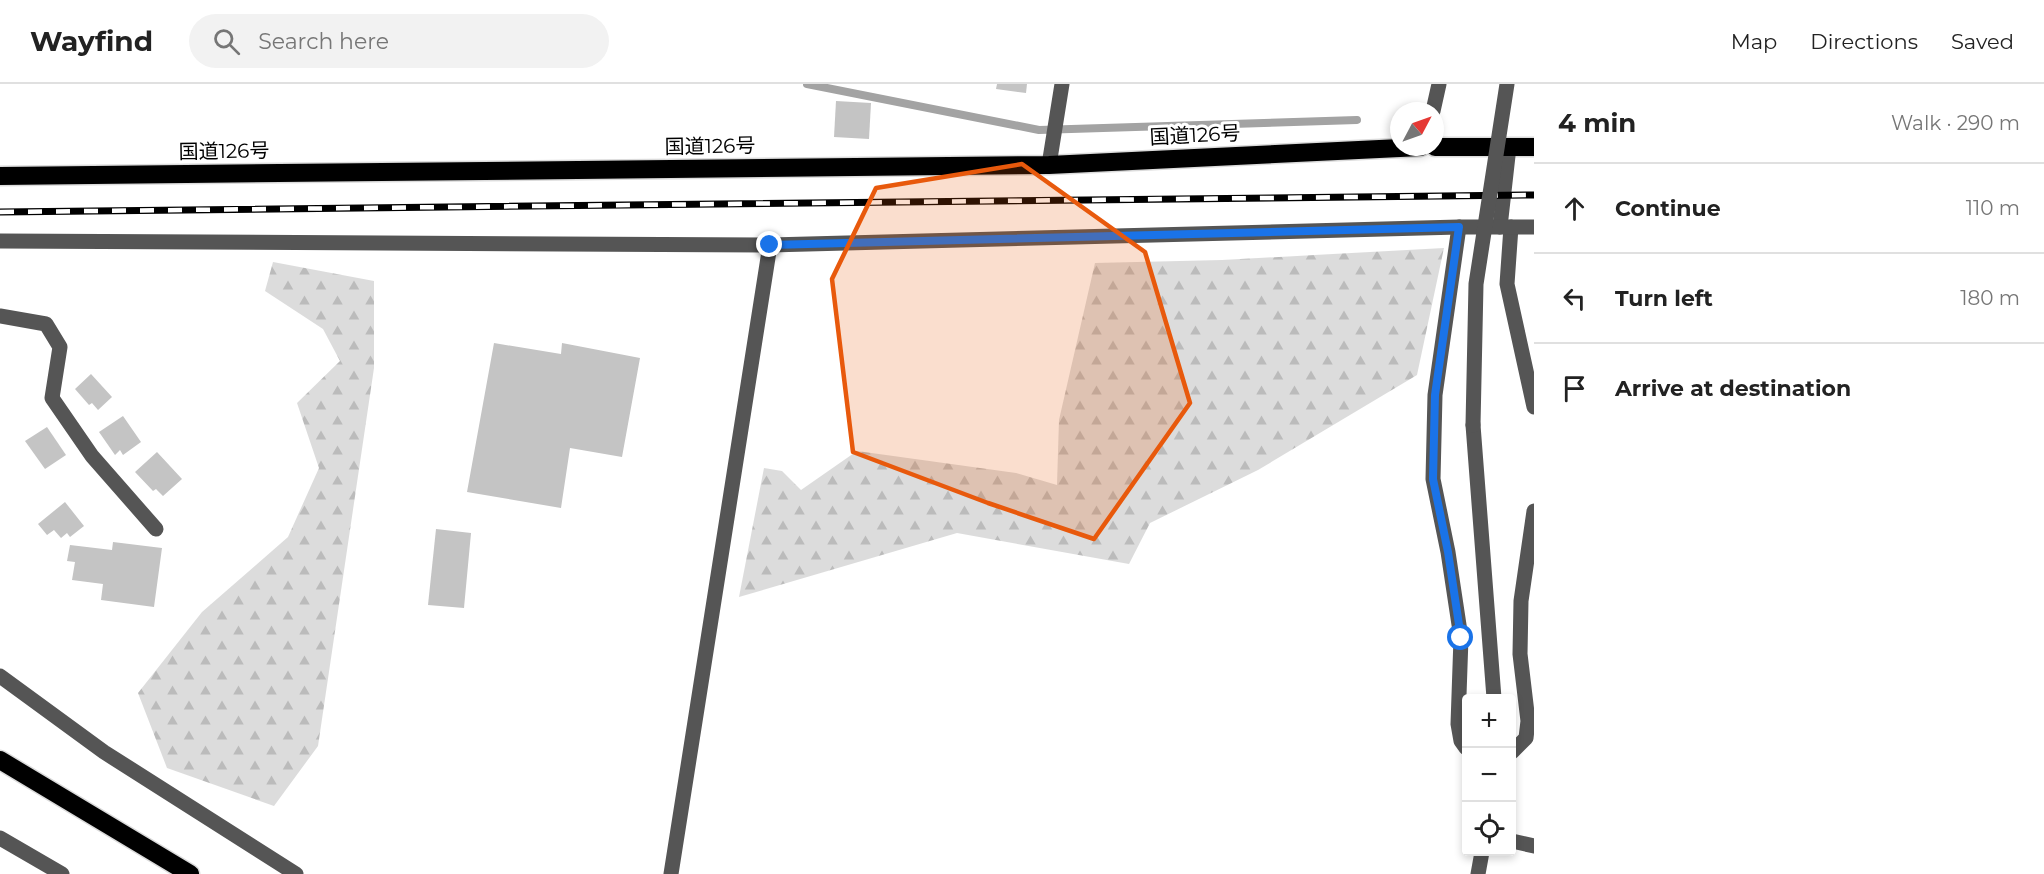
<!DOCTYPE html>
<meta charset="utf-8">
<style>
:root{--surface:#fff;--page:#f2f2f2;--text:#222;--muted:#767676;--line:#e0e0e0}
body{margin:0;font-family:Montserrat,"Noto Sans JP",sans-serif;background:var(--page);color:var(--text)}
.controls{position:absolute;right:18px;bottom:18px;display:grid;overflow:hidden;border-radius:6px;box-shadow:0 3px 9px #0003}
.controls button{width:54px;height:54px;display:grid;place-items:center;padding:0;border:0;border-bottom:2px solid var(--line);background:var(--surface);color:var(--text);font:30px sans-serif}
.compass{position:absolute;left:1390px;top:18px;width:54px;height:54px;border-radius:50%;background:var(--surface);box-shadow:0 3px 9px #0003;rotate:49deg}
.stop{position:absolute;width:18px;height:18px;margin:-14px;border:4px solid #1a73e8;border-radius:50%;background:#fff}
.stop.end{background:#1a73e8;border-color:#fff;box-shadow:0 2px 6px #0008}
.list{margin:0;padding:0;list-style:none}
h2{display:flex;justify-content:space-between;align-items:center;height:78px;margin:0;padding:0 24px;font-size:26px}
h2 small{font-size:20px;font-weight:400;color:var(--muted)}
.list li{display:grid;grid-template-columns:39px 1fr auto;gap:18px;align-items:center;box-sizing:border-box;height:90px;padding:0 24px;border-top:2px solid var(--line)}
.list b{display:block;font-size:22px;white-space:nowrap}
.list em{font-size:20px;font-style:normal;color:var(--muted)}
.icon{flex:none;width:33px;height:33px;fill:none;stroke:currentColor;stroke-width:2;stroke-linecap:round;stroke-linejoin:round}
.map{position:relative;flex:none;width:1534px;height:790px;overflow:hidden}
header{display:flex;align-items:center;gap:36px;box-sizing:border-box;height:84px;padding:0 30px;background:var(--surface);border-bottom:2px solid var(--line)}
header strong{font-size:28px}
nav{display:flex;gap:33px;margin-inline-start:auto;font-size:21px}
.search{width:420px;height:54px;background:var(--page);display:flex;align-items:center;gap:15px;box-sizing:border-box;padding:0 21px;border-radius:33px;color:var(--muted);font-size:22px}
main{display:flex}
aside{flex:1;background:var(--surface)}
.map>svg:first-child{display:block}
.forest{fill:url(#forest-firs)}
.lines{fill:none;stroke-linecap:round;stroke-linejoin:round}
.stream{stroke:#a3a3a3;stroke-width:8}
.building{fill:#c4c4c4}
.highway-casing{stroke:#dbdbdb;stroke-width:21}
.minor{stroke:#555;stroke-width:15}
.highway{stroke:#000;stroke-width:18}
.rail-casing{stroke:#000;stroke-width:7}
.rail{stroke:#fff;stroke-width:4.5;stroke-dasharray:14;stroke-linecap:butt}
.minor-bridge{stroke:#555;stroke-width:15}
.route{stroke:#1a73e8;stroke-width:8}
.marked{fill:#e8590c;fill-opacity:0.2;stroke:#e8590c;stroke-width:4.5;stroke-linejoin:round}
.labels{text-anchor:middle;dominant-baseline:central;stroke-width:6;stroke-linejoin:round;paint-order:stroke}
.street-label{font-size:20px;fill:#000;stroke:#fff}
</style>
<header>
<strong>Wayfind</strong>
<div class="search"><svg class="icon" aria-label="search" viewBox="0 0 24 24"><circle cx="10" cy="10" r="6"/><path d="M15 15l6 6"/></svg>Search here</div>
<nav><a>Map</a><a>Directions</a><a>Saved</a></nav>
</header>
<main>
<div class="map">
<svg width="1534" height="790" viewBox="0 0 1534 790">
<defs>
<pattern id="forest-firs" width="22" height="20" patternUnits="userSpaceOnUse" patternTransform="scale(1.5)"><rect width="22" height="20" fill="#dcdcdc"/><path d="M5 1l3.5 6h-7zM16 11l3.5 6h-7z" fill="#bbb"/></pattern>
</defs>
<rect width="100%" height="100%" fill="#fff"/>
<g class="forest">
<path d="M 1444,164 L 1417,291 L 1258,386 L 1150,439 L 1129,480 L 957,449 L 739,513 L 764,384 L 782,387 L 801,406 L 857,367 L 1016,389 L 1057,401 L 1059,336 L 1095,179 L 1222,176 Z"/>
<path d="M 273,178 L 374,197 L 374,284 L 318,662 L 274,722 L 167,684 L 138,609 L 202,528 L 288,453 L 319,384 L 297,319 L 340,277 L 323,245 L 265,207 Z"/>
</g>
<g class="lines">
<path class="stream" d="M 807,0 L 1039,46 L 1357,36"/>
</g>
<g class="building">
<path d="M 997,0 L 1027,0 L 1026,9 L 996,5 Z"/>
<path d="M 836,17 L 871,19 L 869,55 L 834,53 Z"/>
<path d="M 494,259 L 561,270 L 562,259 L 640,274 L 622,373 L 570,364 L 561,424 L 467,408 Z"/>
<path d="M 91,290 L 112,313 L 98,326 L 92,319 L 89,321 L 75,305 Z"/>
<path d="M 123,332 L 141,358 L 123,371 L 120,366 L 115,371 L 99,348 Z"/>
<path d="M 47,343 L 66,371 L 45,385 L 25,357 Z"/>
<path d="M 157,368 L 182,395 L 163,412 L 156,405 L 153,407 L 135,388 Z"/>
<path d="M 65,418 L 84,442 L 70,453 L 67,449 L 61,454 L 54,446 L 47,451 L 38,440 Z"/>
<path d="M 436,445 L 471,449 L 464,524 L 428,521 Z"/>
<path d="M 113,458 L 162,464 L 154,523 L 101,516 L 103,500 L 72,496 L 75,478 L 67,477 L 70,461 L 112,466 Z"/>
</g>
<g class="lines">
<defs>
<g id="highway">
<path d="M 1435,63 L 1534,63"/>
<path d="M 0,92 L 1049,81 L 1421,63"/>
<path d="M 0,676 L 190,790"/>
</g>
</defs>
<use href="#highway" class="highway-casing"/>
<g class="minor">
<path d="M 1433,27 L 1439,0"/>
<path d="M 1049,81 L 1062,0"/>
<path d="M 1459,143 L 1435,311 L 1433,395 L 1448,468 L 1461,554 L 1458,640 L 1461,657 L 1466,664"/>
<path d="M 1500,143 L 1509,63"/>
<path d="M 1511,143 L 1507,200 L 1534,323"/>
<path d="M 0,157 L 770,161 L 1459,143 L 1534,143"/>
<path d="M 0,232 L 46,240 L 60,263 L 52,314 L 92,372 L 156,445"/>
<path d="M 1473,341 L 1494,614"/>
<path d="M 0,592 L 104,668 L 296,790"/>
<path d="M 1512,668 L 1526,654 L 1528,637 L 1520,570 L 1521,517 L 1534,427"/>
<path d="M 0,754 L 62,790"/>
<path d="M 1512,757 L 1534,762"/>
<path d="M 671,790 L 770,161"/>
<path d="M 1478,790 L 1482,768"/>
</g>
<use href="#highway" class="highway"/>
<defs>
<path id="rail" d="M 0,128 L 1534,111"/>
</defs>
<use href="#rail" class="rail-casing"/>
<use href="#rail" class="rail"/>
<path class="minor-bridge" d="M 1473,341 L 1476,200 L 1507,0"/>
</g>
<g class="lines">
<path class="route" d="M 770,161 L 1459,143 L 1435,311 L 1433,395 L 1448,468 L 1461,554"/>
</g>
<path class="marked" d="M 1022,80 L 1145,168 L 1190,319 L 1094,455 L 988,419 L 853,368 L 832,195 L 876,104 Z"/>
<g class="labels">
<g class="street-label">
<text transform="translate(1195 51) rotate(-3)">国道126号</text>
<text transform="translate(710 62) rotate(-1)">国道126号</text>
<text transform="translate(224 67) rotate(-1)">国道126号</text>
</g>
</g>
</svg>
<div class="controls">
<button>+</button>
<button>−</button>
<button><svg class="icon" aria-label="locate" viewBox="0 0 24 24"><circle cx="12" cy="12" r="6"/><path d="M12 2v4M12 18v4M2 12h4M18 12h4"/></svg></button>
</div>
<svg class="compass" viewBox="-18 -18 36 36"><path d="M0-13l5 13h-10z" fill="#e53935"/><path d="M0 13l5-13h-10z" fill="#767676"/></svg>
<div class="stop" style="left:1461px;top:554px"></div>
<div class="stop end" style="left:770px;top:161px"></div>
</div>
<aside>
<h2>4 min<small>Walk · 290 m</small></h2>
<ul class="list">
<li><svg class="icon" aria-label="ahead" viewBox="0 0 24 24"><path d="M12 20V5M6 11l6-6 6 6"/></svg><div><b>Continue</b></div><em>110 m</em></li>
<li><svg class="icon" aria-label="left" viewBox="0 0 24 24"><path d="M17 20v-9H6M10 6l-5 5 5 5"/></svg><div><b>Turn left</b></div><em>180 m</em></li>
<li><svg class="icon" aria-label="arrive" viewBox="0 0 24 24"><path d="M6 21V4h12l-3 4 3 4H6"/></svg><div><b>Arrive at destination</b></div></li>
</ul>
</aside>
</main>
